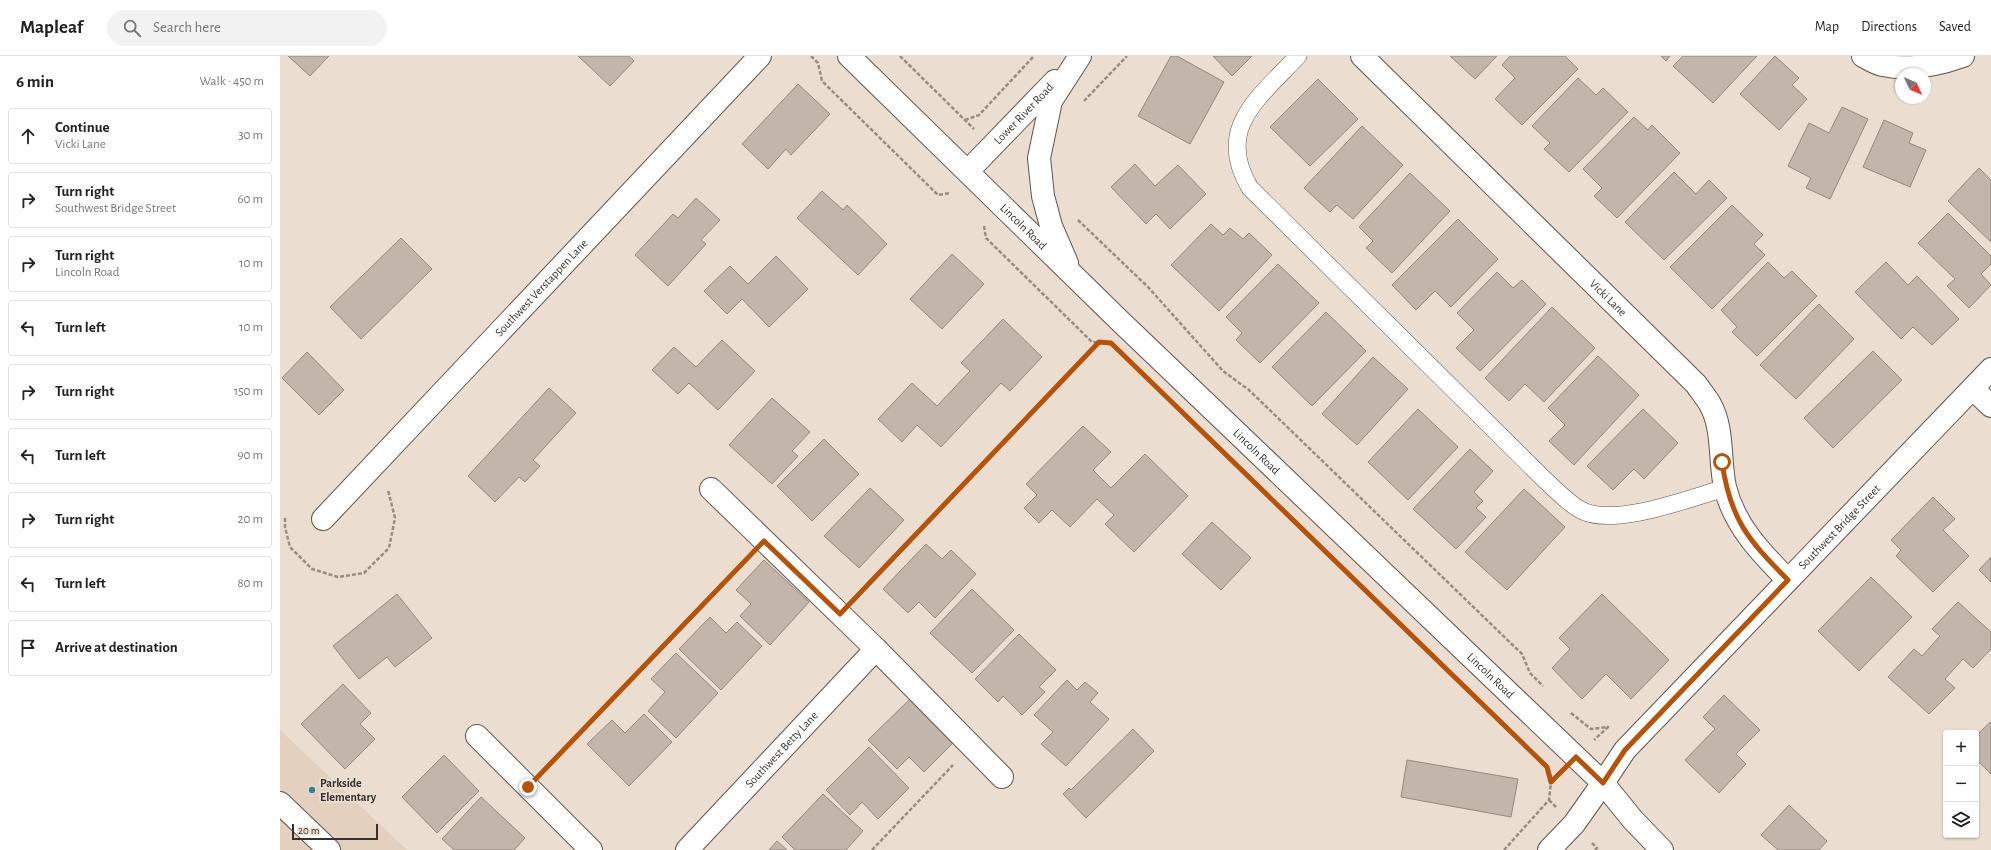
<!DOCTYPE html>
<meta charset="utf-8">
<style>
:root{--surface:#fff;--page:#f2f2f2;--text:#222;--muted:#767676;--line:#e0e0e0}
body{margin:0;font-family:"Alegreya Sans",sans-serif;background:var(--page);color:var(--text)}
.controls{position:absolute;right:12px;bottom:12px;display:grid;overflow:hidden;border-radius:4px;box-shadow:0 1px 3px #0004}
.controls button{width:36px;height:36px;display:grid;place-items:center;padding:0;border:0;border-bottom:1px solid var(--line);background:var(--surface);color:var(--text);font:20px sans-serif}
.compass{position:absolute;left:1615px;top:12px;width:36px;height:36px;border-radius:50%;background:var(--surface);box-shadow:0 1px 3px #0004;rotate:134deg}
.scale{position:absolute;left:12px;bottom:10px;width:86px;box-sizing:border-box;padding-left:4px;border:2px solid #36312c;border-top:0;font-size:11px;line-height:14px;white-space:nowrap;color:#36312c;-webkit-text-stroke:3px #ebded1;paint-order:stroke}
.stop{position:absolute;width:12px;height:12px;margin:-9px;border:3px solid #b45309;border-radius:50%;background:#fff}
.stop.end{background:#b45309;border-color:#fff;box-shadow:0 1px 4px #0008}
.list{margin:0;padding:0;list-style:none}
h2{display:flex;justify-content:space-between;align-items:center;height:52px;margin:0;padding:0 16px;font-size:17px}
h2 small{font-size:13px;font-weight:400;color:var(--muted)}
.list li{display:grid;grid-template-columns:26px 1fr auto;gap:12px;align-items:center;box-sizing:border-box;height:56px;margin:0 8px 8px;padding:0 8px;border:1px solid var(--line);border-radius:4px}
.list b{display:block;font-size:15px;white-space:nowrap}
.list p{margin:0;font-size:13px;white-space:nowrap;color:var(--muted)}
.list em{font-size:13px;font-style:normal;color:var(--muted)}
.icon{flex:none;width:22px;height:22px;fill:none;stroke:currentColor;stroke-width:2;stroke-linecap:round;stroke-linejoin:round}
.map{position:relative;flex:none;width:1711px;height:794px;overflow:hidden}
header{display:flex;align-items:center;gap:24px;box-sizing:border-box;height:56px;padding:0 20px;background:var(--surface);border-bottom:1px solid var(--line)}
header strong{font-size:19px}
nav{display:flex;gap:22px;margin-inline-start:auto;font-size:14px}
.search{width:280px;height:36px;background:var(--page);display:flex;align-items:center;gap:10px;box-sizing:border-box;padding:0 14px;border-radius:22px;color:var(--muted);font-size:15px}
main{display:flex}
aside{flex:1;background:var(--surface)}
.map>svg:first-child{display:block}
.built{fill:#e3d0be}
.building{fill:#c2b5a9;stroke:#94897d}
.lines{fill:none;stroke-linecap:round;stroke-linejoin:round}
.service-casing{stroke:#60564b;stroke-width:18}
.minor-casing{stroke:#60564b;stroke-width:24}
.tertiary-casing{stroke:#60564b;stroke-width:24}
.path{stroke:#978d84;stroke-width:2.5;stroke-dasharray:4 2;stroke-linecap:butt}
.service{stroke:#fff;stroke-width:17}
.minor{stroke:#fff;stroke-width:22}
.tertiary{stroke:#fff;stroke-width:22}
.route{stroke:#b45309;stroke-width:5}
.poi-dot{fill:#3d7f90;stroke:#ebded1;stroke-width:1.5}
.labels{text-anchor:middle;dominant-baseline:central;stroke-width:3.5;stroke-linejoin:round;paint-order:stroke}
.street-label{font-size:12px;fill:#36312c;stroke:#ebded1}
.poi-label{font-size:12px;font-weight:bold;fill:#36312c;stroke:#ebded1;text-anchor:start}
</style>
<header>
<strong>Mapleaf</strong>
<div class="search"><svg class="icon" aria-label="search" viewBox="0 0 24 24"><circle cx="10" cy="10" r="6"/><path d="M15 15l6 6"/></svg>Search here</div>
<nav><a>Map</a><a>Directions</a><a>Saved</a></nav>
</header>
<main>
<aside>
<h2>6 min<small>Walk · 450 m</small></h2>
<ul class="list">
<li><svg class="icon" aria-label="ahead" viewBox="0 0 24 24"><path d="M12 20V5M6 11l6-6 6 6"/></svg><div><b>Continue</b><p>Vicki Lane</p></div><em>30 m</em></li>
<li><svg class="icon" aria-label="right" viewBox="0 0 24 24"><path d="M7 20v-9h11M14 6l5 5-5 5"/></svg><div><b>Turn right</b><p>Southwest Bridge Street</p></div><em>60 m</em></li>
<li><svg class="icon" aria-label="right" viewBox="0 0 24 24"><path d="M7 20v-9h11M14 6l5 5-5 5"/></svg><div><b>Turn right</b><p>Lincoln Road</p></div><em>10 m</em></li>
<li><svg class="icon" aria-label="left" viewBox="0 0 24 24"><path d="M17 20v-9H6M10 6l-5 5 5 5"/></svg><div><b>Turn left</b></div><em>10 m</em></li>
<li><svg class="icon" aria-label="right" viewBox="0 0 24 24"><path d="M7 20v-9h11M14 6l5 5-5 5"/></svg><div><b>Turn right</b></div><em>150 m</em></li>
<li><svg class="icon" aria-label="left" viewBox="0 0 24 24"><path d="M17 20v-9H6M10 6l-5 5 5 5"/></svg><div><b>Turn left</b></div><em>90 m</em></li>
<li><svg class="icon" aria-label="right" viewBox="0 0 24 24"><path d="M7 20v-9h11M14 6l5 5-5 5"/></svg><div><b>Turn right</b></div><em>20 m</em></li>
<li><svg class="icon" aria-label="left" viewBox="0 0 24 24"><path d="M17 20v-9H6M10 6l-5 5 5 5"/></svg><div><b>Turn left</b></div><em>80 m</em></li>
<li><svg class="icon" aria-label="arrive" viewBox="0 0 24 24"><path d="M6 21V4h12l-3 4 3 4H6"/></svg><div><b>Arrive at destination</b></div></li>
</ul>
</aside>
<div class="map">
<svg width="1711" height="794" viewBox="0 0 1711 794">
<rect width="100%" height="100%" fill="#ebded1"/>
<path class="built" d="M 0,674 L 127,794 L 0,794 Z"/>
<g class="building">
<path d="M 8,0 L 49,0 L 30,20 Z"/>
<path d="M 298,0 L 349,0 L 354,5 L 330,30 Z"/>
<path d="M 891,0 L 897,0 L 944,26 L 910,88 L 858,60 Z"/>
<path d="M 933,0 L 972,0 L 952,20 Z"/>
<path d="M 1170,0 L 1217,0 L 1195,23 Z"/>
<path d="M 1230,0 L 1285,0 L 1298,13 L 1242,69 L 1215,43 L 1235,22 L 1222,9 Z"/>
<path d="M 1381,0 L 1390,0 L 1386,5 Z"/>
<path d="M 1403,0 L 1477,0 L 1433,47 L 1393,10 Z"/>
<path d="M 1495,0 L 1519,22 L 1512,29 L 1527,43 L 1499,74 L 1460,38 Z"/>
<path d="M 1298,22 L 1316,39 L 1323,32 L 1348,56 L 1289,116 L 1264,93 L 1270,87 L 1252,70 Z"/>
<path d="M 1038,23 L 1078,63 L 1030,110 L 990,71 Z"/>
<path d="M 518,28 L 550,58 L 511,99 L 506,93 L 488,113 L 462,88 Z"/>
<path d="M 1562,51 L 1588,63 L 1550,143 L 1526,132 L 1531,122 L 1508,110 L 1529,67 L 1549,77 Z"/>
<path d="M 1354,61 L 1368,74 L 1372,69 L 1400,97 L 1337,162 L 1314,140 L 1322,132 L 1303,113 Z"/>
<path d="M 1604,64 L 1633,77 L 1629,87 L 1646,94 L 1630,131 L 1583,111 Z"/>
<path d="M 1082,70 L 1123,109 L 1073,163 L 1057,149 L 1050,156 L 1024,132 Z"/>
<path d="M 855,108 L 875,130 L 898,109 L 926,138 L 890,173 L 876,158 L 866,168 L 831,131 Z"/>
<path d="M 1699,112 L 1711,124 L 1711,186 L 1668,145 Z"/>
<path d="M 1394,116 L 1416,138 L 1429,124 L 1447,142 L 1384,204 L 1345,166 Z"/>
<path d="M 1130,117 L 1170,155 L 1112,217 L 1086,192 L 1093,185 L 1079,171 Z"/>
<path d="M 542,135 L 563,154 L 567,149 L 607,188 L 578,219 L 517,162 Z"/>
<path d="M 416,142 L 440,164 L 421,184 L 426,188 L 388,230 L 355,199 L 393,158 L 398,162 Z"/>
<path d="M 1452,149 L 1483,179 L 1474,188 L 1485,199 L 1432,253 L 1390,211 Z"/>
<path d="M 1668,157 L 1711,200 L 1711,208 L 1701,218 L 1711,229 L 1689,252 L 1667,230 L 1675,223 L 1638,187 Z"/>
<path d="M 1178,163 L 1218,203 L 1171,251 L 1155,235 L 1136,254 L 1112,229 Z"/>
<path d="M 931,168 L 943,179 L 950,172 L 963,183 L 969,177 L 992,199 L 939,255 L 891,209 Z"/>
<path d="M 121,182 L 152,213 L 81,283 L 50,251 Z"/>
<path d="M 672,198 L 704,228 L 662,273 L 630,243 Z"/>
<path d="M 496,200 L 528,233 L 489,271 L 462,243 L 447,258 L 424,235 L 450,210 L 468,228 Z"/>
<path d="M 1488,206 L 1504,222 L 1512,215 L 1537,240 L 1477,300 L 1452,276 L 1457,271 L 1441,254 Z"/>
<path d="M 1606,206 L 1628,229 L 1637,220 L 1679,263 L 1652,289 L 1633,271 L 1621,283 L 1575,236 Z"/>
<path d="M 998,208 L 1039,247 L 980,307 L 956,284 L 962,277 L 946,261 Z"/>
<path d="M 1217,216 L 1233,232 L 1242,224 L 1266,248 L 1200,315 L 1176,292 L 1194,274 L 1177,257 Z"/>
<path d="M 1539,248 L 1574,283 L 1516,343 L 1480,309 Z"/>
<path d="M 1272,251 L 1315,292 L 1264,346 L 1245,328 L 1229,345 L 1205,322 Z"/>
<path d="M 1046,256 L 1086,295 L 1032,350 L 992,311 Z"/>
<path d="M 723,263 L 762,301 L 730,335 L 721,327 L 661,391 L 637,369 L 622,386 L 598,363 L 632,327 L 657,350 L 690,315 L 681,307 Z"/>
<path d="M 442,284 L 475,315 L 438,354 L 409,327 L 398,338 L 372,314 L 394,291 L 416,311 Z"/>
<path d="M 1593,295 L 1622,324 L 1553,392 L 1524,362 Z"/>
<path d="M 27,296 L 64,334 L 39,359 L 2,322 Z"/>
<path d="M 1318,300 L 1359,339 L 1294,409 L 1269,385 L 1285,369 L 1268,352 Z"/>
<path d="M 1093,301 L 1128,333 L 1077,389 L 1042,358 Z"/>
<path d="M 269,332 L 296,357 L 253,404 L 260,410 L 245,426 L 239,421 L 215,446 L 188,420 Z"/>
<path d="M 492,342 L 530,376 L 512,395 L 518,400 L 492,428 L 449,389 Z"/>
<path d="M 1138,353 L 1178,391 L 1128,444 L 1088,406 Z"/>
<path d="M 1363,353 L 1398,387 L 1364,423 L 1354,413 L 1333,434 L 1307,410 Z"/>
<path d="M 803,370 L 831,396 L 813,414 L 831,432 L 865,398 L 908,440 L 854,496 L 825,468 L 834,459 L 817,443 L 790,471 L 772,454 L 759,467 L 744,452 L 757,439 L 746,428 Z"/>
<path d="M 544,383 L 579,418 L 532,465 L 497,430 Z"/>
<path d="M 1190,393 L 1213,415 L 1194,436 L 1203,445 L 1196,452 L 1206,461 L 1176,493 L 1133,453 Z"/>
<path d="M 590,432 L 624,464 L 579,512 L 544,480 Z"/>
<path d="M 1244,433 L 1285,471 L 1227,534 L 1185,496 Z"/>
<path d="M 1653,441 L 1675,463 L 1663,474 L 1689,500 L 1653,536 L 1616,500 L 1621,494 L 1611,484 Z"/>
<path d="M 932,466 L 971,502 L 941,534 L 902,498 Z"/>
<path d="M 646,488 L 662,503 L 671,494 L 696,518 L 655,562 L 639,546 L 628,557 L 603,533 Z"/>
<path d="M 1711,501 L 1711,526 L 1699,514 Z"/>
<path d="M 484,504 L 529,546 L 490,589 L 460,560 L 471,548 L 456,534 Z"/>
<path d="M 1591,521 L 1632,561 L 1579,615 L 1538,575 Z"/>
<path d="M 692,533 L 734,574 L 692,617 L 650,577 Z"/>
<path d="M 117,538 L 152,582 L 115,611 L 107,601 L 79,623 L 53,590 Z"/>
<path d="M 1322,538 L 1389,604 L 1351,643 L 1326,618 L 1302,643 L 1272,612 L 1290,593 L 1279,582 Z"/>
<path d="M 1678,546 L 1711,576 L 1711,593 L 1693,612 L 1683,603 L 1665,623 L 1675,632 L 1649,658 L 1608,621 L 1634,593 L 1642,600 L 1660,580 L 1652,573 Z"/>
<path d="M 430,561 L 446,577 L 457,566 L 482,590 L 441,634 L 399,593 Z"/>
<path d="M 739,578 L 776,614 L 759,631 L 765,636 L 742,659 L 723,640 L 718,646 L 695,623 Z"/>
<path d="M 396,597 L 438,637 L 396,682 L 368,655 L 385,636 L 371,623 Z"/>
<path d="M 787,624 L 797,634 L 805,626 L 818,637 L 810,646 L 829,663 L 786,710 L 761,688 L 773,676 L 754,659 Z"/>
<path d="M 63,628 L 91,657 L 80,668 L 95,683 L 65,713 L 21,668 Z"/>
<path d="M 1444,639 L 1480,674 L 1456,698 L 1466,708 L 1439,737 L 1405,704 L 1435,673 L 1423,661 Z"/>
<path d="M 630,643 L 673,687 L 644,716 L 629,701 L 617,713 L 588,684 Z"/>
<path d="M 364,658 L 392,686 L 349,730 L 307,688 L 332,664 L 345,677 Z"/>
<path d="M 1710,666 L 1711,667 L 1711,718 L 1696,703 L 1696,680 Z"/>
<path d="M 853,673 L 874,695 L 806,762 L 783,738 L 789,732 L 791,734 Z"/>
<path d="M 589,691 L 629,732 L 598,763 L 582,746 L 570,759 L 546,734 Z"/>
<path d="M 164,699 L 199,735 L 157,777 L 122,741 Z"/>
<path d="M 1127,704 L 1238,723 L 1231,761 L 1121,741 Z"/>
<path d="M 543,738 L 583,775 L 566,794 L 515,794 L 502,781 Z"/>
<path d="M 201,741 L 245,782 L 234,794 L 174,794 L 162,783 Z"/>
<path d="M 1509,749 L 1547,785 L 1539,794 L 1498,794 L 1481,779 Z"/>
<path d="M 497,785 L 507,794 L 489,794 Z"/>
</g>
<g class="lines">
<defs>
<path id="service" d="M 1018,0 C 980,41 934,72 970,132 L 1266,425 C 1276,434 1287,446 1299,453 C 1331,473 1410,442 1445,432"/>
<g id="minor">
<path id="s1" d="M 1082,0 L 1416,328 C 1420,334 1426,341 1430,348 C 1444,373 1439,404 1445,431 C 1454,469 1481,497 1508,524"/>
<path d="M 1583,0 C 1589,3 1596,8 1603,9 C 1630,15 1658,9 1683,0"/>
<path d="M 1693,333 L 1711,350"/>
<path d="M 431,433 L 596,593 L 722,721"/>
<path id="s2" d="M 43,463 L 480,0"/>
<path d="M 197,680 L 311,794"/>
<path id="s3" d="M 1323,727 L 1345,694 L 1711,313"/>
<path d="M 0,747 L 49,794"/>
<path id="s4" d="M 407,794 L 596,593"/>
</g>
<g id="tertiary">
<path id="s5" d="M 569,0 L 840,265 L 1323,727 L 1353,764 L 1382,794"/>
<path id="s6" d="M 688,115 L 775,25"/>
<path d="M 787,207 L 771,170 L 763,140 L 759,102 L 771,45 L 800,0"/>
<path d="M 1269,794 L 1294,768 L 1323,727"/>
</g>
</defs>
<use href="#service" class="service-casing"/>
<use href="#minor" class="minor-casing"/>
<use href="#tertiary" class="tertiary-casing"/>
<g class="path">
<path d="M 531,0 L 538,7 L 542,25 L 658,139 L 670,137"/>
<path d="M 620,0 L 694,73"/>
<path d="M 804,45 L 847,0"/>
<path d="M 685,64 L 699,59 L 754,0"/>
<path d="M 798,164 L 868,231 L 943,315 L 969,334 L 1242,598 L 1250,617 L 1263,630"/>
<path d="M 704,170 L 706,182 L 812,286 L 824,287"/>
<path d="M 5,462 L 5,471 L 10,491 L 32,513 L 58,521 L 84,517 L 109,492 L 115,462 L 108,434"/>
<path d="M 577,539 L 819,287"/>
<path d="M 1291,657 L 1311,673 L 1328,671 L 1314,684"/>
<path d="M 266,713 L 466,504"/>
<path d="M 1269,744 L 1276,751"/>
<path d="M 1312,787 L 1317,792 L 1315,794"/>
<path d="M 592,794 L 673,709"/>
<path d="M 1224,794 L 1269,744 L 1271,726 L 1267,711"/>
</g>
<use href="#service" class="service"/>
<use href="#minor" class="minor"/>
<use href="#tertiary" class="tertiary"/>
</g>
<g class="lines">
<path class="route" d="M 248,731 L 484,485 L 560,558 L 819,286 L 831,287 L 1267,711 L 1271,726 L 1296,701 L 1323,727 L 1345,694 L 1508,524 C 1468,484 1450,463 1442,406"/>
</g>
<circle class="poi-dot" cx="32" cy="734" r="4"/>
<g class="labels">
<g class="street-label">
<text stroke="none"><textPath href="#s6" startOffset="80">Lower River Road</textPath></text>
<text stroke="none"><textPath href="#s5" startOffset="244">Lincoln Road</textPath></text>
<text stroke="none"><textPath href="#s2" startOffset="318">Southwest Verstappen Lane</textPath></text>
<text stroke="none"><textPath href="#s1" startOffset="345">Vicki Lane</textPath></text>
<text stroke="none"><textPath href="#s5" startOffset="568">Lincoln Road</textPath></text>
<text stroke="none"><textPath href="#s3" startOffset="349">Southwest Bridge Street</textPath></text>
<text stroke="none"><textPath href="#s5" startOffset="892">Lincoln Road</textPath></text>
<text stroke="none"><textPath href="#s4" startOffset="138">Southwest Betty Lane</textPath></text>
</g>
<g class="poi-label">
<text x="40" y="727">Parkside<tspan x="40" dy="14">Elementary</tspan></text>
</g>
</g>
</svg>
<div class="controls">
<button>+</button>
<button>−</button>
<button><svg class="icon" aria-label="layers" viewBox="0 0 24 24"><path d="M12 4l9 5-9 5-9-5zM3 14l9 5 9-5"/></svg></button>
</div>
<svg class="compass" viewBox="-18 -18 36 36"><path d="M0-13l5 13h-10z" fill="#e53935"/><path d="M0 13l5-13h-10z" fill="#767676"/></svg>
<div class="scale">20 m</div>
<div class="stop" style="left:1442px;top:406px"></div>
<div class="stop end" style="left:248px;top:731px"></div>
</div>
</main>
